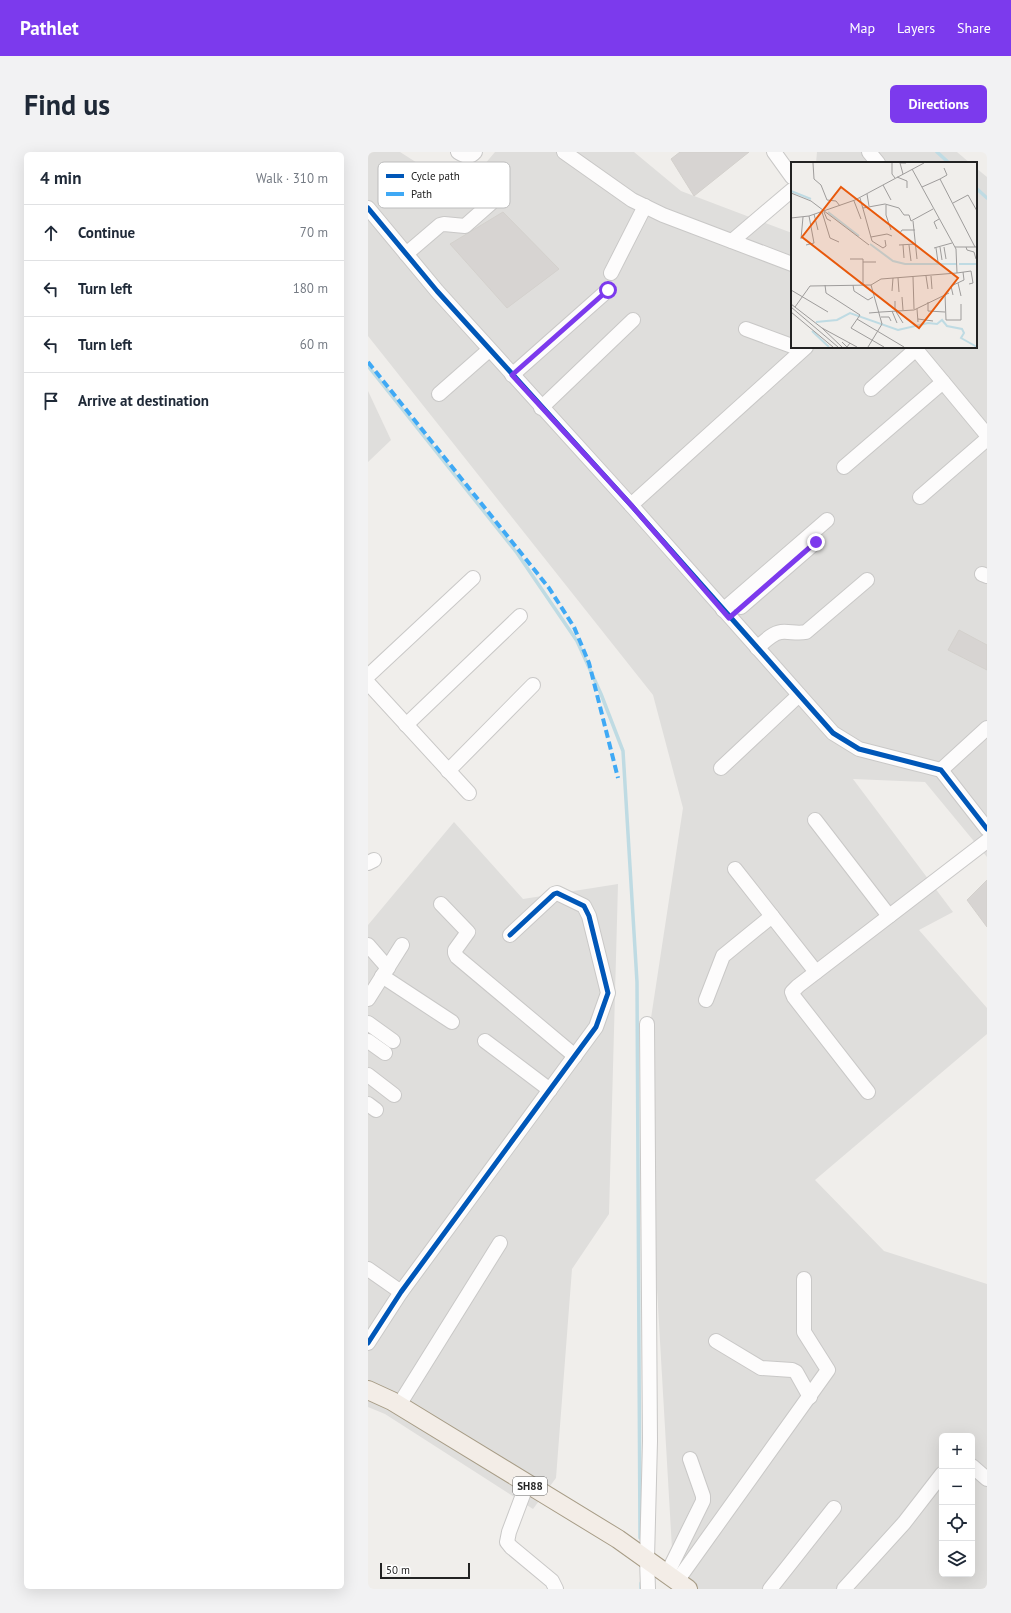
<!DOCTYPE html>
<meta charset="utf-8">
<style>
:root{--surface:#fff;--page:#f2f2f3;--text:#1f2937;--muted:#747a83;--line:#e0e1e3;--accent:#7c3aed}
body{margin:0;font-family:"PT Sans",sans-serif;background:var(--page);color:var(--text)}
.controls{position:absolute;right:12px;bottom:12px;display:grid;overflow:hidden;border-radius:6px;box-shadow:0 4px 16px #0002}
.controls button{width:36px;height:36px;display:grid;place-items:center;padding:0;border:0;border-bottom:1px solid var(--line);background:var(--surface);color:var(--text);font:20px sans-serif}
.scale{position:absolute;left:12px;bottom:10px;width:90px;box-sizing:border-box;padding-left:4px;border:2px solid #222;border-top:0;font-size:11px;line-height:14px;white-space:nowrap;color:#222;-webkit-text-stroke:3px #fff;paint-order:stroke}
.stop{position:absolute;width:12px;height:12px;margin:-9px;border:3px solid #7c3aed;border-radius:50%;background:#fff}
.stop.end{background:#7c3aed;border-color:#fff;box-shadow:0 1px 4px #0008}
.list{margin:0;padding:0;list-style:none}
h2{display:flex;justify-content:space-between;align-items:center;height:52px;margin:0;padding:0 16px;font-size:17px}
h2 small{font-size:13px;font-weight:400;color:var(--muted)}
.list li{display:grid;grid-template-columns:26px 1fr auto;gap:12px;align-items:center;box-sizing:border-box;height:56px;padding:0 16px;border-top:1px solid var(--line)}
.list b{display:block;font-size:15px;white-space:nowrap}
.list em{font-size:13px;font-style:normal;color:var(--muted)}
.icon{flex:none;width:22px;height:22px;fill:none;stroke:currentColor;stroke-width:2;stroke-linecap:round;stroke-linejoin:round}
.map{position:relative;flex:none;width:619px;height:1437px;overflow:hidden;border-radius:6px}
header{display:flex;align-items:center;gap:24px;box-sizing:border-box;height:56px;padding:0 20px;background:var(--accent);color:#fff}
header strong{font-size:19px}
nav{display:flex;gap:22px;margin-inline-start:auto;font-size:14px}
.intro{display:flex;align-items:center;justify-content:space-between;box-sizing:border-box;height:96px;padding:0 24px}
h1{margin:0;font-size:28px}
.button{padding:10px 18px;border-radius:6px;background:var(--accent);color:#fff;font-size:14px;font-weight:700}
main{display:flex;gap:24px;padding:0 24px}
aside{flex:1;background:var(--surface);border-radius:6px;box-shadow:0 4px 16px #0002}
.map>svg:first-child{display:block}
.residential{fill:#dfdedc;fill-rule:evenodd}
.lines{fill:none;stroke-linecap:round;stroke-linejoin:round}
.stream{stroke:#bfdbe3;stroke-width:3.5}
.building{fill:#d7d4d2;stroke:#d3d0cc}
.minor-casing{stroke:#c9c8c7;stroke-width:16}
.major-casing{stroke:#a79c86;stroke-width:20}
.minor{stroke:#fdfcfc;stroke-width:14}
.major{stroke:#f3ede7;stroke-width:18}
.quiet{stroke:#3fa9f5;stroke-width:4;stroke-dasharray:8 4;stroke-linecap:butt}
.cycleway-casing{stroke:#fff;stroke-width:8}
.cycleway{stroke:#0057b8;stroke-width:5}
.route{stroke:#7c3aed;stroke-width:5}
.labels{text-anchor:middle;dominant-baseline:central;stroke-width:3;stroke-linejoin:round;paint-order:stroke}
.shield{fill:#fff;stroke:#646464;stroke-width:1}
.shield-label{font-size:11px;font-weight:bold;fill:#222}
.inset-river{fill:none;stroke:#bfdbe3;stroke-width:2}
.inset-road{fill:none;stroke:#9e9c9b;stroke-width:1}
.view{fill:#e8590c;fill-opacity:0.15;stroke:#e8590c;stroke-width:2}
.inset-edge{fill:none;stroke:#222;stroke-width:2}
.key{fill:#fff;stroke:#bdbdbd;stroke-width:1}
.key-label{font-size:11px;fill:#222}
</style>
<header>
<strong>Pathlet</strong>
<nav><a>Map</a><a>Layers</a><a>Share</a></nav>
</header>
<div class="intro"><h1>Find us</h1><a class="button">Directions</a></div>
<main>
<aside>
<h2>4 min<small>Walk · 310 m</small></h2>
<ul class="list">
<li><svg class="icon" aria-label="ahead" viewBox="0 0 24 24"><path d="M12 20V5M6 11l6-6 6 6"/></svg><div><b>Continue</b></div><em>70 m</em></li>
<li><svg class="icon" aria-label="left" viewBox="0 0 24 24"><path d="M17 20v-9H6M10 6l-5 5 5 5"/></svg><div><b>Turn left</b></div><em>180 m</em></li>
<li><svg class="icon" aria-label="left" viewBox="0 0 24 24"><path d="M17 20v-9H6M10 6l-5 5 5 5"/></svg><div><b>Turn left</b></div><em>60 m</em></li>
<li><svg class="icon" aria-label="arrive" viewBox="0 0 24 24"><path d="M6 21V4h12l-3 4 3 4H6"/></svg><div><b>Arrive at destination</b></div></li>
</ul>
</aside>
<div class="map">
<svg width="619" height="1437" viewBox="0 0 619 1437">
<rect width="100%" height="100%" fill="#f0eeeb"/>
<g class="residential">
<path d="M 0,0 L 32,0 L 54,14 L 110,20 L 127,0 L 266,0 L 313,39 L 424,81 L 424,195 L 608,195 L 608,16 L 619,25 L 619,705 L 557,630 L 485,627 L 585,760 L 551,778 L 619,856 L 619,882 L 447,1028 L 516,1099 L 619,1132 L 619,1437 L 303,1437 L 304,1397 L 276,912 L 315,656 L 285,543 L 0,184 ZM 574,1284 L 604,1284 L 604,1422 L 574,1422 Z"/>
<path d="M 449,0 L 589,0 L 602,11 L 448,11 Z"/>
<path d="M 0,239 L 23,288 L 0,310 Z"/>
<path d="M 86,670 L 155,747 L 250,732 L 241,1062 L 204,1117 L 188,1326 L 165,1357 L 17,1262 L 0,1255 L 0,773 Z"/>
</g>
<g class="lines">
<g class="stream">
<path d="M 569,0 L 581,11"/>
<path d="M 608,36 L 619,46"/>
<path d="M 0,214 L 149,401 L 209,489 L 233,542 L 255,599 L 269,830 L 272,1386"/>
<path d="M 273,1431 L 273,1437"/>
</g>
</g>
<g class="building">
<path d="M 312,0 L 381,0 L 326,44 L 303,7 Z"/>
<path d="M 135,60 L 191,117 L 139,156 L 82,92 Z"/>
<path d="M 591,478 L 619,493 L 619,518 L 580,498 Z"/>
<path d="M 619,728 L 619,775 L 599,748 Z"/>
</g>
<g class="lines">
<defs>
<g id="minor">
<path d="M 90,0 C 97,4 101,7 107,0"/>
<path d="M 196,0 L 264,48 L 295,63 L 424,112"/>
<path d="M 406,0 L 424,25"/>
<path d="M 501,0 L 510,11"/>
<path d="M 0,56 L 69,139 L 263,353 L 465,581 L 491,597 L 573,618 L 619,677"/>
<path d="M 364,89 L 424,38"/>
<path d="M 38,102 L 72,73 L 76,72 L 97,74 L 123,51"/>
<path d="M 243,121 L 277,54"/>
<path d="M 378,177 L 424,194"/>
<path d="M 546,195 L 619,283"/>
<path d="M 144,223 L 240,138"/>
<path d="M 503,237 L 548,197"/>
<path d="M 71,242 L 121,198"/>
<path d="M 173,256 L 265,168"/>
<path d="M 476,315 L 575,230"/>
<path d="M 552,345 L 619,287"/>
<path d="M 263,353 L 438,195"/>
<path d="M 614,422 L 619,424"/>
<path d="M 373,455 L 448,390"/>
<path d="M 355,458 L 459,368"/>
<path d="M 389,496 C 395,491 404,481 413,480 C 421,479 429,482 438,480 L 499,428"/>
<path d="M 0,524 L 105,426"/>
<path d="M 0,531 L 101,641"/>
<path d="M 38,573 L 152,464"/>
<path d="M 353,616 L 431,543"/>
<path d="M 573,618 L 619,576"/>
<path d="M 80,619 L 165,533"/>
<path d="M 447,668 L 521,764"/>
<path d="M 0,711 L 6,708"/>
<path d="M 367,717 L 448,820"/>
<path d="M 73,752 L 100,780 L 87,798 L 87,801 L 89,805 L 207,904"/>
<path d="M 0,793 L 20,816"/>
<path d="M 14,824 L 84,870"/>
<path d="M 0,847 L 34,793"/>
<path d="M 338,848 L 355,804 L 404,764"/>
<path d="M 0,871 L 25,889"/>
<path d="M 279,872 L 282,1289 L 279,1407 L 280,1437"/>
<path d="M 0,889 L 17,901"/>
<path d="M 117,889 L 182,938"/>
<path d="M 0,923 L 26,943"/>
<path d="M 500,940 L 426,845 L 424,840 L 430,834 L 619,689"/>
<path d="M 0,952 L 8,958"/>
<path d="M 0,1117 L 33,1140"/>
<path d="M 348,1189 L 393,1216 L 424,1218 L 428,1220 L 442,1245"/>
<path d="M 0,1191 L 33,1140 L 228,875 L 240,841 L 221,764 L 216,754 L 189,741 L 186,742 L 142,783"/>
<path d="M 31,1253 L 132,1091"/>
<path d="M 604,1314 L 619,1327"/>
<path d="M 159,1332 L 141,1380 L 139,1390 L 143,1395 L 184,1429 L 188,1437"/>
<path d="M 299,1422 L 335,1349 L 335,1344 L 322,1307"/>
<path d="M 309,1429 L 460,1218 L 436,1180 L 436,1127"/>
<path d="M 402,1437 L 466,1356"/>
<path d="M 476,1437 L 536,1371 L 574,1322"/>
</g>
<path id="major" d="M 0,1238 L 24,1249 L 250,1387 L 320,1437"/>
</defs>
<use href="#minor" class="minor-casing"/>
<use href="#major" class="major-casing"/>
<use href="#minor" class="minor"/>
<use href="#major" class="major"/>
<path class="quiet" d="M 0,210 L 181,436 L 206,475 L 221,511 L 250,626"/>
<defs>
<g id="cycleway">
<path d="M 0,56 L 69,139 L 263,353 L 465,581 L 491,597 L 573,618 L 619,677"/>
<path d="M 0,1191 L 33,1140 L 228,875 L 240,841 L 221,764 L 216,754 L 189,741 L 186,742 L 142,783"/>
</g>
</defs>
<use href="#cycleway" class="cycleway-casing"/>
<use href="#cycleway" class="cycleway"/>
</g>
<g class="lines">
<path class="route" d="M 240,138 L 144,223 L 263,353 L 361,466 L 448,390"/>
</g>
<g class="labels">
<rect class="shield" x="145" y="1325" width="34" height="18" rx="3"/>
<g class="shield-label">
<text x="162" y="1334">SH88</text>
</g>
</g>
<g transform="translate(423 10)">
<rect width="186" height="186" fill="#f0eeeb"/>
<path class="inset-river" d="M 0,29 L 20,37M 37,50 L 68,74M 79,82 L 102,99 L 114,102 L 166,102M 168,102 L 186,102M 25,160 L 46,158 L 59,151 L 107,168 L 137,161 L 146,162 L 151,158 L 156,164 L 171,167 L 173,171 L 170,176 L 186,185M 21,169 L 38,185"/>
<path class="inset-road" d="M 22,1 L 23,17 L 30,23 L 36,38 L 45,39 L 49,44M 101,1 L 101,12 L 104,16M 112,12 L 109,1 L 115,1M 106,15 L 116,19 L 116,26M 149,17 L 156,13 L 153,6M 92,23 L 100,38M 131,25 L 149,17 L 184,85M 0,31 L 20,39 L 78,83M 76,32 L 78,44M 69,36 L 81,79 L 92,86 L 95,84 L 94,78M 63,39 L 70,57M 162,41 L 177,33 L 186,49M 95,43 L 95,53 L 100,68M 72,46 L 94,42 L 108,46 L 113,53 L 118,53 L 120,59 L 142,47M 31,50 L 39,76 L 48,80M 33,50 L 36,57 L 40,59M 23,52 L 27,68M 0,56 L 18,54 L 64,38 L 133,1M 122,59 L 126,97M 146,67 L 143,60 L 148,57M 109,71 L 111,68 L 124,68M 80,75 L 96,72 L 101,74M 10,77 L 12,55M 15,83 L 23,81 L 18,54M 108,83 L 124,82M 112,83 L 113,96M 118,83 L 120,99M 149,85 L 151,98M 153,85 L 155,97M 164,85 L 185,85M 175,85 L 176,88 L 183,90 L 185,97M 143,86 L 161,81M 145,86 L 147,100M 59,97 L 72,97 L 72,123M 72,100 L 85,100M 166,111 L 180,109 L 182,121 L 178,122M 135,114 L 137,127M 140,114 L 141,127M 122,115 L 123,147M 107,116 L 108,130M 167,121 L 170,134M 34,123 L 35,131 L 69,153 L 60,166 L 93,185M 62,123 L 63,129 L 77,138 L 82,135M 0,128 L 37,150M 101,129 L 102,116M 154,132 L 155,158 L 170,158 L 170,142M 162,133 L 160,124 L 173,118 L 172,110M 111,135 L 112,148M 104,139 L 104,148 L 112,161M 137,140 L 137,149 L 154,150M 0,142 L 31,166 L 51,185M 0,145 L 47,185M 4,145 L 19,124 L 80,123 L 90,117 L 166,111 L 165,87 L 121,7M 126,147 L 127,160M 101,149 L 106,161M 0,150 L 42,185M 90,150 L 123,148 L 158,131M 78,151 L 90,150M 90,155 L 98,155 L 100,159M 66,157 L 113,185M 127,157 L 142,159M 31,166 L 66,185M 51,180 L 56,185 L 59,181M 77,185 L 91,162 L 80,123"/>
<path class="view" d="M 50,25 L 167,116 L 128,166 L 11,75 Z"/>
<rect width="186" height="186" class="inset-edge"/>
</g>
<rect x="10" y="10" width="132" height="46" rx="6" class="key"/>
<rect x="18" y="22" width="18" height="4" fill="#0057b8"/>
<rect x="18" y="40" width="18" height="4" fill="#3fa9f5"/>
<g class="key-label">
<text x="43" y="28">Cycle path</text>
<text x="43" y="46">Path</text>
</g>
</svg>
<div class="controls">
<button>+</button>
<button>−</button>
<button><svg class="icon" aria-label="locate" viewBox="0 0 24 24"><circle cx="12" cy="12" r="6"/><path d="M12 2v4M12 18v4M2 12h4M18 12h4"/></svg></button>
<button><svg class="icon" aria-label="layers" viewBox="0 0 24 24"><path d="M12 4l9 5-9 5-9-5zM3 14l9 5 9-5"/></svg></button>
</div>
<div class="scale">50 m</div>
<div class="stop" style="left:240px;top:138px"></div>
<div class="stop end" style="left:448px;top:390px"></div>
</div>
</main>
